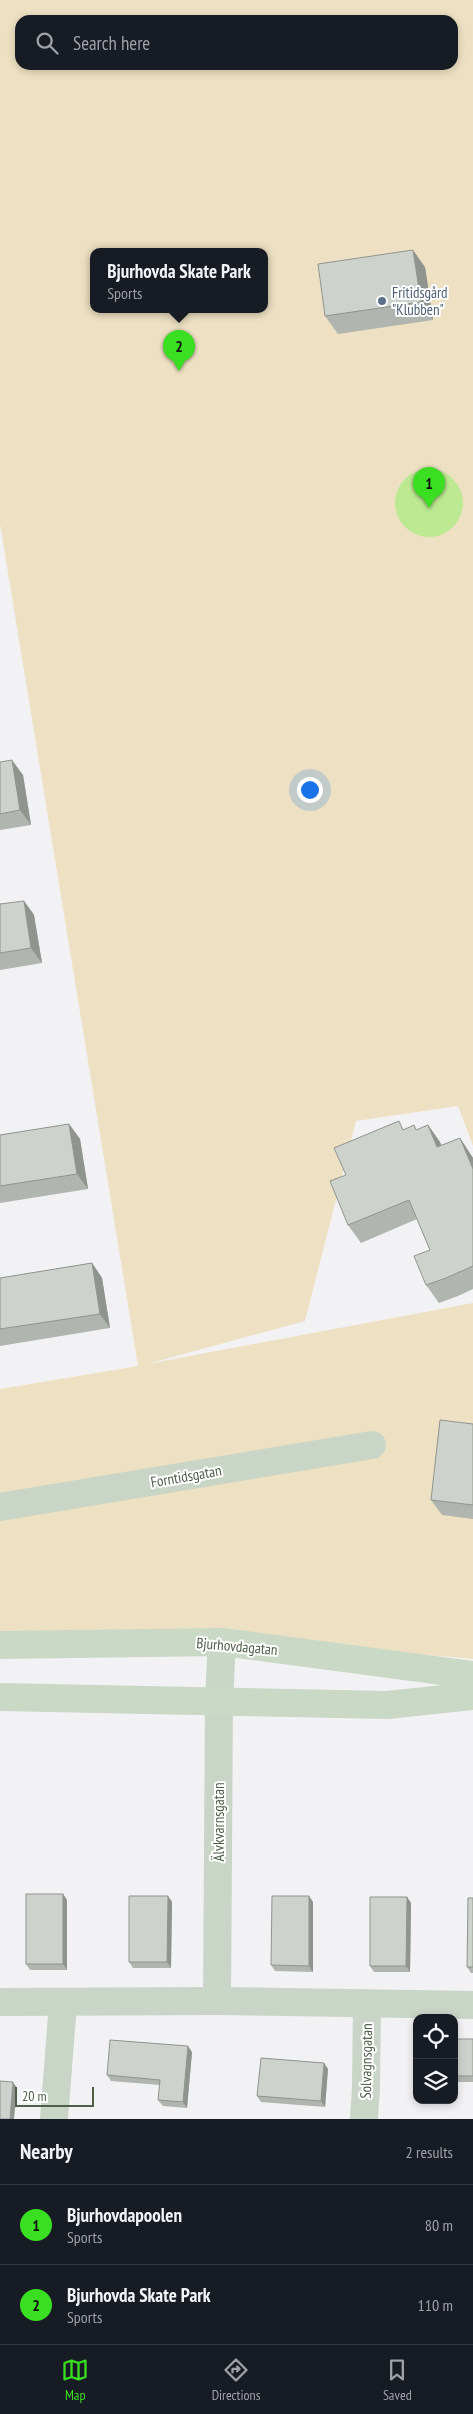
<!DOCTYPE html>
<meta charset="utf-8">
<style>
:root{--surface:#171b24;--page:#242831;--text:#f1f3f6;--muted:#9ea1a6;--line:#363941;--accent:#39df20}
body{margin:0;font-family:"PT Sans Narrow",sans-serif;background:var(--page);color:var(--text)}
.controls{position:absolute;right:15px;bottom:15px;display:grid;overflow:hidden;border-radius:10px;box-shadow:0 2px 8px #0003}
.controls button{width:45px;height:45px;display:grid;place-items:center;padding:0;border:0;border-bottom:1px solid var(--line);background:var(--surface);color:var(--text);font:25px sans-serif}
.scale{position:absolute;left:15px;bottom:12px;width:79px;box-sizing:border-box;padding-left:5px;border:2px solid #4e5e4a;border-top:0;font-size:14px;line-height:18px;white-space:nowrap;color:#4e5e4a;-webkit-text-stroke:4px #fff;paint-order:stroke}
.you{position:absolute;left:309px;top:789px;width:18px;height:18px;margin:-12px;border:4px solid #fff;border-radius:50%;background:#1a73e8;box-shadow:0 0 0 8px #1a73e833}
.badge{display:grid;place-items:center;width:32px;height:32px;border-radius:50%;background:var(--accent);color:#111;font-size:16px;font-weight:700}
.pin{position:absolute;translate:-50% -41px;filter:drop-shadow(0 1px 2px #0008)}
.pin::after{content:'';position:absolute;top:26px;width:18px;height:15px;background:inherit;clip-path:polygon(0 0,100% 0,50% 100%)}
.popup{position:absolute;left:90px;top:248px;width:178px;height:65px;box-sizing:border-box;display:grid;place-content:center;border-radius:10px;background:var(--surface);filter:drop-shadow(0 1px 4px #0005);font-size:16px;white-space:nowrap;color:var(--muted)}
.popup b{font-size:19px;color:var(--text)}
.popup::after{content:'';position:absolute;left:50%;top:100%;margin-left:-10px;border:10px solid transparent;border-top-color:var(--surface)}
.list{margin:0;padding:0;list-style:none}
h2{display:flex;justify-content:space-between;align-items:center;height:65px;margin:0;padding:0 20px;font-size:21px}
h2 small{font-size:16px;font-weight:400;color:var(--muted)}
.list li{display:grid;grid-template-columns:32px 1fr auto;gap:15px;align-items:center;box-sizing:border-box;height:80px;padding:0 20px;border-top:1px solid var(--line)}
.list b{display:block;font-size:19px;white-space:nowrap}
.list p{margin:0;font-size:16px;white-space:nowrap;color:var(--muted)}
.list em{font-size:16px;font-style:normal;color:var(--muted)}
.icon{flex:none;width:28px;height:28px;fill:none;stroke:currentColor;stroke-width:2;stroke-linecap:round;stroke-linejoin:round}
.map{position:relative;flex:none;width:473px;height:2119px;overflow:hidden}
.search{position:absolute;background:var(--surface);box-shadow:0 2px 8px #0003;left:15px;right:15px;top:15px;height:55px;display:flex;align-items:center;gap:12px;box-sizing:border-box;padding:0 18px;border-radius:15px;color:var(--muted);font-size:19px}
.sheet{height:225px;background:var(--surface)}
nav{display:flex;justify-content:space-around;align-items:center;box-sizing:border-box;height:70px;border-top:1px solid var(--line);background:var(--surface);font-size:14px;color:var(--muted)}
nav a{display:grid;justify-items:center;gap:2px}
nav .on{color:var(--accent)}
.map>svg:first-child{display:block}
.green{fill:#eee1c3;fill-rule:evenodd}
.water{fill:#bce992}
.lines{fill:none;stroke-linecap:round;stroke-linejoin:round}
.minor{stroke:#c9d5c6;stroke-width:28}
.secondary{stroke:#c9d9c5;stroke-width:28}
.wall{fill:#b0b5af}
.shaded-wall{fill:#90948f}
.building{fill:#cdd3cc;stroke:#90948f}
.service-dot{fill:#5c6f8a;stroke:#fff;stroke-width:2}
.labels{text-anchor:middle;dominant-baseline:central;stroke-width:4;stroke-linejoin:round;paint-order:stroke}
.service-label{font-size:15px;fill:#4e5e75;stroke:#fff;text-anchor:start}
.street-label{font-size:15px;fill:#4e5e4a;stroke:#fff}
</style>
<div class="map">
<svg width="473" height="2119" viewBox="0 0 473 2119">
<rect width="100%" height="100%" fill="#f2f1f4"/>
<path class="green" d="M 0,0 L 473,0 L 473,1146 L 458,1106 L 356,1121 L 305,1321 L 147,1364 L 473,1303 L 473,1659 L 222,1637 L 0,1635 L 0,1389 L 138,1366 L 0,524 ZM 20,20 L 453,20 L 453,65 L 20,65 ZM 94,252 L 264,252 L 264,310 L 94,310 Z"/>
<circle class="water" cx="429" cy="503" r="34"/>
<g class="lines">
<g class="minor">
<path d="M 0,1507 L 372,1445"/>
<path d="M 217,2001 L 219,1700 L 222,1642"/>
<path d="M 0,2002 L 217,2001 L 473,2005"/>
<path d="M 54,2119 L 63,2003"/>
<path d="M 364,2119 L 366,2087 L 367,2004"/>
</g>
<g class="secondary">
<path d="M 0,1645 L 222,1642 L 473,1675"/>
<path d="M 0,1697 L 387,1705 L 473,1696"/>
</g>
</g>
<g class="wall">
<path d="M 425,267 L 433,320 L 338,334 L 325,316 Z"/>
<path d="M 0,762 L 23,775 L 31,825 L 0,830 Z"/>
<path d="M 24,901 L 34,915 L 42,963 L 0,970 L 0,904 Z"/>
<path d="M 69,1124 L 80,1139 L 88,1189 L 0,1203 L 0,1135 Z"/>
<path d="M 428,1125 L 440,1142 L 441,1146 L 460,1138 L 473,1158 L 473,1289 L 458,1296 L 439,1303 L 426,1285 L 430,1250 L 417,1219 L 361,1243 L 348,1225 L 346,1175 L 405,1129 L 417,1130 Z"/>
<path d="M 92,1263 L 102,1278 L 110,1328 L 0,1346 L 0,1278 Z"/>
<path d="M 473,1424 L 473,1519 L 442,1515 L 431,1500 Z"/>
<path d="M 63,1894 L 67,1900 L 67,1970 L 30,1970 L 26,1964 Z"/>
<path d="M 168,1896 L 172,1902 L 171,1968 L 133,1968 L 129,1962 Z"/>
<path d="M 309,1896 L 313,1902 L 313,1972 L 275,1971 L 271,1965 Z"/>
<path d="M 407,1897 L 411,1903 L 410,1972 L 374,1972 L 370,1966 Z"/>
<path d="M 473,1898 L 473,1973 L 471,1973 L 467,1967 Z"/>
<rect x="454" y="2039" width="19" height="43"/>
<path d="M 192,2052 L 187,2108 L 163,2106 L 158,2100 L 160,2085 L 111,2081 L 107,2075 Z"/>
<path d="M 324,2063 L 328,2069 L 325,2107 L 261,2102 L 257,2096 Z"/>
</g>
<g class="shaded-wall">
<path d="M 413,250 L 425,267 L 433,320 L 421,302 Z"/>
<path d="M 12,760 L 23,775 L 31,825 L 20,810 Z"/>
<path d="M 24,901 L 34,915 L 42,963 L 31,948 Z"/>
<path d="M 69,1124 L 80,1139 L 88,1189 L 77,1174 Z"/>
<path d="M 428,1125 L 440,1142 L 450,1165 L 437,1147 Z"/>
<path d="M 460,1138 L 473,1158 L 473,1169 Z"/>
<path d="M 92,1263 L 102,1278 L 110,1328 L 100,1314 Z"/>
<path d="M 63,1894 L 67,1900 L 67,1970 L 63,1964 Z"/>
<path d="M 168,1896 L 172,1902 L 171,1968 L 167,1962 Z"/>
<path d="M 309,1896 L 313,1902 L 313,1972 L 309,1966 Z"/>
<path d="M 407,1897 L 411,1903 L 410,1972 L 406,1966 Z"/>
<path d="M 188,2046 L 192,2052 L 187,2108 L 183,2102 Z"/>
<path d="M 324,2063 L 328,2069 L 325,2107 L 321,2101 Z"/>
<path d="M 13,2082 L 17,2088 L 14,2119 L 10,2119 Z"/>
</g>
<g class="building">
<path d="M 413,250 L 421,302 L 325,316 L 318,264 Z"/>
<path d="M 12,760 L 20,810 L 0,814 L 0,762 Z"/>
<path d="M 24,901 L 31,948 L 0,953 L 0,904 Z"/>
<path d="M 399,1121 L 403,1130 L 414,1125 L 416,1130 L 428,1125 L 437,1147 L 460,1138 L 473,1169 L 473,1266 L 446,1278 L 426,1285 L 414,1256 L 430,1250 L 409,1200 L 348,1225 L 330,1181 L 346,1175 L 334,1148 Z"/>
<path d="M 69,1124 L 77,1174 L 0,1186 L 0,1135 Z"/>
<path d="M 92,1263 L 100,1314 L 0,1329 L 0,1278 Z"/>
<path d="M 440,1420 L 473,1424 L 473,1505 L 431,1500 Z"/>
<rect x="26" y="1894" width="37" height="70"/>
<path d="M 129,1896 L 168,1896 L 167,1962 L 129,1962 Z"/>
<path d="M 272,1896 L 309,1896 L 309,1966 L 271,1965 Z"/>
<path d="M 370,1897 L 407,1897 L 406,1966 L 370,1966 Z"/>
<path d="M 468,1898 L 473,1898 L 473,1967 L 467,1967 Z"/>
<rect x="454" y="2039" width="19" height="37"/>
<path d="M 110,2040 L 188,2046 L 183,2102 L 158,2100 L 160,2080 L 107,2075 Z"/>
<path d="M 261,2058 L 324,2063 L 321,2101 L 257,2096 Z"/>
<path d="M 0,2081 L 13,2082 L 10,2119 L 0,2119 Z"/>
</g>
<circle class="service-dot" cx="382" cy="301" r="5"/>
<g class="labels">
<g class="service-label">
<text x="392" y="292">Fritidsgård<tspan x="392" dy="17">"Klubben"</tspan></text>
</g>
<g class="street-label">
<text transform="translate(186 1476) rotate(-10)">Forntidsgatan</text>
<text transform="translate(237 1646) rotate(5)">Bjurhovdagatan</text>
<text transform="translate(218 1822) rotate(-90)">Älvkvarnsgatan</text>
<text transform="translate(366 2061) rotate(-89)">Solvagnsgatan</text>
</g>
</g>
</svg>
<div class="controls">
<button><svg class="icon" aria-label="locate" viewBox="0 0 24 24"><circle cx="12" cy="12" r="6"/><path d="M12 2v4M12 18v4M2 12h4M18 12h4"/></svg></button>
<button><svg class="icon" aria-label="layers" viewBox="0 0 24 24"><path d="M12 4l9 5-9 5-9-5zM3 14l9 5 9-5"/></svg></button>
</div>
<div class="scale">20 m</div>
<div class="you"></div>
<div class="pin badge" style="left:429px;top:508px">1</div>
<div class="pin badge" style="left:179px;top:371px">2</div>
<div class="popup"><b>Bjurhovda Skate Park</b>Sports</div>
<div class="search"><svg class="icon" aria-label="search" viewBox="0 0 24 24"><circle cx="10" cy="10" r="6"/><path d="M15 15l6 6"/></svg>Search here</div>
</div>
<section class="sheet">
<h2>Nearby<small>2 results</small></h2>
<ul class="list">
<li><span class="badge">1</span><div><b>Bjurhovdapoolen</b><p>Sports</p></div><em>80 m</em></li>
<li><span class="badge">2</span><div><b>Bjurhovda Skate Park</b><p>Sports</p></div><em>110 m</em></li>
</ul>
</section>
<nav>
<a class="on"><svg class="icon" aria-label="map" viewBox="0 0 24 24"><path d="M3 6l6-2 6 2 6-2v14l-6 2-6-2-6 2zM9 4v14M15 6v14"/></svg>Map</a>
<a><svg class="icon" aria-label="directions" viewBox="0 0 24 24"><path d="M12 3l9 9-9 9-9-9zM9 14v-3h6M13 9l2 2-2 2"/></svg>Directions</a>
<a><svg class="icon" aria-label="saved" viewBox="0 0 24 24"><path d="M7 4h10v16l-5-4-5 4z"/></svg>Saved</a>
</nav>
